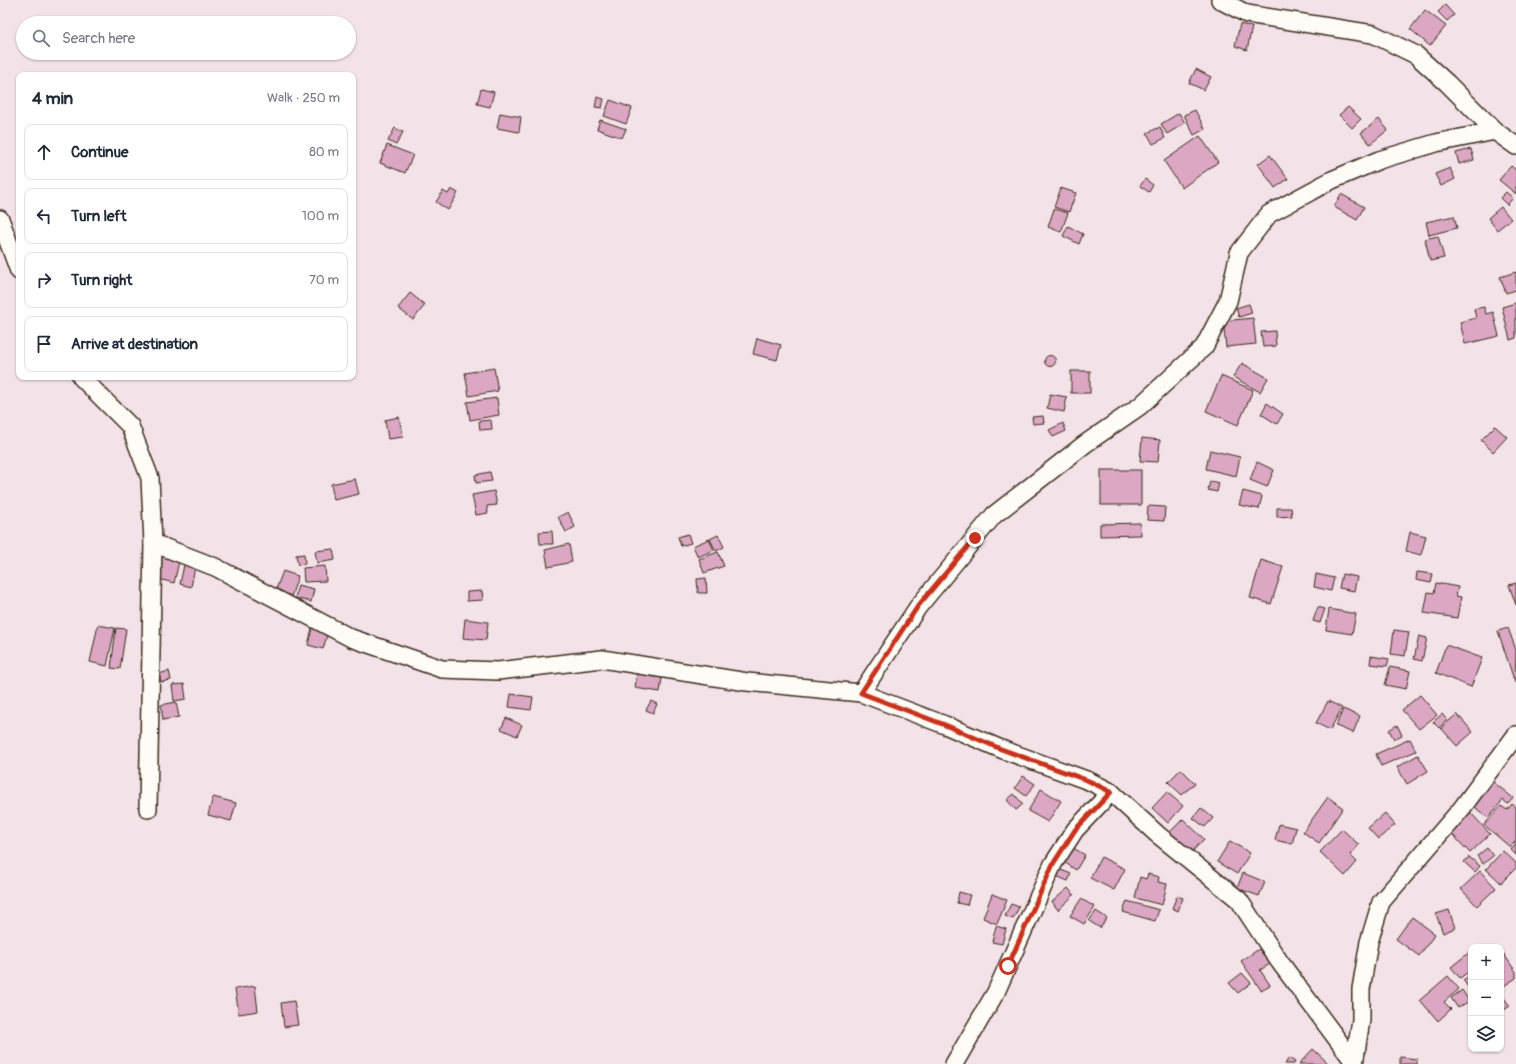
<!DOCTYPE html>
<meta charset="utf-8">
<style>
:root{--surface:#fff;--page:#f2f2f3;--text:#1f2937;--muted:#747a83;--line:#e0e1e3}
body{margin:0;font-family:Pangolin,sans-serif;background:var(--page);color:var(--text)}
.controls{position:absolute;right:12px;bottom:12px;display:grid;overflow:hidden;border-radius:8px;box-shadow:0 1px 3px #0004}
.controls button{width:36px;height:36px;display:grid;place-items:center;padding:0;border:0;border-bottom:1px solid var(--line);background:var(--surface);color:var(--text);font:20px sans-serif}
.stop{position:absolute;width:12px;height:12px;margin:-9px;border:3px solid #c8321e;border-radius:50%;background:#fff}
.stop.end{background:#c8321e;border-color:#fff;box-shadow:0 1px 4px #0008}
.list{margin:0;padding:0;list-style:none}
h2{display:flex;justify-content:space-between;align-items:center;height:52px;margin:0;padding:0 16px;font-size:17px}
h2 small{font-size:13px;font-weight:400;color:var(--muted)}
.list li{display:grid;grid-template-columns:26px 1fr auto;gap:12px;align-items:center;box-sizing:border-box;height:56px;margin:0 8px 8px;padding:0 8px;border:1px solid var(--line);border-radius:8px}
.list b{display:block;font-size:15px;white-space:nowrap}
.list em{font-size:13px;font-style:normal;color:var(--muted)}
.icon{flex:none;width:22px;height:22px;fill:none;stroke:currentColor;stroke-width:2;stroke-linecap:round;stroke-linejoin:round}
.map{position:relative;flex:none;width:1516px;height:1064px;overflow:hidden}
.search{position:absolute;background:var(--surface);box-shadow:0 1px 3px #0004;left:16px;top:16px;width:340px;height:44px;display:flex;align-items:center;gap:10px;box-sizing:border-box;padding:0 14px;border-radius:22px;color:var(--muted);font-size:15px}
.panel{position:absolute;background:var(--surface);box-shadow:0 1px 3px #0004;left:16px;top:72px;width:340px;height:308px;border-radius:8px}
.map>svg:first-child{display:block}
.building{fill:#dba7c3;stroke:#3b2a1e}
.lines{fill:none;stroke-linecap:round;stroke-linejoin:round}
.street-casing{stroke:#3b2a1e;stroke-width:20}
.street{stroke:#fdfcf7;stroke-width:17}
.route{stroke:#c8321e;stroke-width:5}
</style>
<div class="map">
<svg width="1516" height="1064" viewBox="0 0 1516 1064">
<rect width="100%" height="100%" fill="#f3e2e7"/>
<filter id="ink" filterUnits="userSpaceOnUse"><feTurbulence type="fractalNoise" baseFrequency=".025" numOctaves="2"/><feDisplacementMap in="SourceGraphic" scale="8" xChannelSelector="R" yChannelSelector="G"/><feConvolveMatrix kernelMatrix="1 2 1 2 8 2 1 2 1" color-interpolation-filters="sRGB"/></filter>
<g filter="url(#ink)">
<g class="building">
<path d="M 1445,5 L 1454,15 L 1447,21 L 1438,12 Z"/>
<path d="M 1425,10 L 1446,26 L 1430,46 L 1410,29 Z"/>
<path d="M 1240,24 L 1252,27 L 1247,50 L 1235,46 Z"/>
<path d="M 1196,69 L 1211,77 L 1204,90 L 1189,83 Z"/>
<path d="M 481,89 L 494,92 L 490,107 L 477,104 Z"/>
<path d="M 597,97 L 604,99 L 602,108 L 595,107 Z"/>
<path d="M 610,100 L 632,108 L 626,124 L 604,116 Z"/>
<path d="M 1348,107 L 1361,119 L 1352,128 L 1339,115 Z"/>
<path d="M 1195,110 L 1205,129 L 1194,135 L 1184,115 Z"/>
<path d="M 500,113 L 521,117 L 519,132 L 497,128 Z"/>
<path d="M 1179,113 L 1185,123 L 1167,134 L 1161,124 Z"/>
<path d="M 1379,119 L 1388,130 L 1370,144 L 1361,133 Z"/>
<path d="M 600,120 L 626,129 L 622,138 L 597,129 Z"/>
<path d="M 1160,127 L 1165,138 L 1153,144 L 1147,133 Z"/>
<path d="M 395,128 L 403,132 L 396,145 L 388,141 Z"/>
<path d="M 1200,136 L 1218,162 L 1182,188 L 1164,161 Z"/>
<path d="M 387,145 L 413,155 L 405,173 L 380,163 Z"/>
<path d="M 1471,149 L 1474,160 L 1459,164 L 1456,153 Z"/>
<path d="M 1270,155 L 1288,179 L 1275,188 L 1258,164 Z"/>
<path d="M 1511,166 L 1516,170 L 1516,194 L 1499,180 Z"/>
<path d="M 1450,168 L 1455,179 L 1441,186 L 1435,174 Z"/>
<path d="M 1145,179 L 1153,185 L 1149,192 L 1140,186 Z"/>
<path d="M 1061,188 L 1076,193 L 1069,212 L 1054,207 Z"/>
<path d="M 451,189 L 458,193 L 448,210 L 436,202 L 443,191 L 448,194 Z"/>
<path d="M 1506,192 L 1513,198 L 1507,205 L 1500,198 Z"/>
<path d="M 1341,194 L 1364,207 L 1357,220 L 1334,207 Z"/>
<path d="M 1501,207 L 1511,219 L 1497,230 L 1488,218 Z"/>
<path d="M 1054,209 L 1068,213 L 1061,232 L 1048,227 Z"/>
<path d="M 1454,216 L 1457,228 L 1429,235 L 1426,222 Z"/>
<path d="M 1068,226 L 1083,234 L 1079,244 L 1063,236 Z"/>
<path d="M 1438,236 L 1444,258 L 1430,261 L 1425,239 Z"/>
<path d="M 1516,272 L 1516,290 L 1506,293 L 1500,277 Z"/>
<path d="M 410,293 L 425,305 L 413,320 L 398,308 Z"/>
<path d="M 1516,303 L 1516,338 L 1510,340 L 1502,307 Z"/>
<path d="M 1249,304 L 1252,313 L 1239,317 L 1236,308 Z"/>
<path d="M 1484,307 L 1486,314 L 1493,312 L 1499,336 L 1465,344 L 1460,322 L 1476,318 L 1474,309 Z"/>
<path d="M 1253,318 L 1256,344 L 1226,347 L 1223,321 Z"/>
<path d="M 1275,331 L 1276,346 L 1263,347 L 1261,332 Z"/>
<path d="M 757,338 L 781,345 L 777,360 L 753,354 Z"/>
<circle cx="1050" cy="361" r="5.5"/>
<path d="M 1242,363 L 1268,378 L 1260,392 L 1233,377 Z"/>
<path d="M 494,368 L 498,391 L 469,396 L 465,373 Z"/>
<rect x="1071" y="371" width="19" height="22"/>
<path d="M 1221,376 L 1253,390 L 1238,425 L 1206,411 Z"/>
<path d="M 1050,394 L 1067,397 L 1064,412 L 1047,408 Z"/>
<path d="M 497,398 L 499,415 L 470,420 L 467,402 Z"/>
<path d="M 1267,403 L 1283,414 L 1277,424 L 1261,414 Z"/>
<path d="M 1043,416 L 1044,423 L 1033,424 L 1032,417 Z"/>
<path d="M 399,417 L 403,437 L 388,439 L 385,420 Z"/>
<path d="M 491,420 L 492,429 L 480,430 L 479,421 Z"/>
<path d="M 1063,423 L 1066,431 L 1053,437 L 1049,430 Z"/>
<path d="M 1495,426 L 1507,437 L 1493,452 L 1481,440 Z"/>
<path d="M 1142,438 L 1160,440 L 1158,462 L 1140,461 Z"/>
<path d="M 1210,450 L 1240,457 L 1236,476 L 1206,469 Z"/>
<path d="M 1257,462 L 1274,470 L 1267,487 L 1250,480 Z"/>
<rect x="1101" y="470" width="40" height="35"/>
<path d="M 490,472 L 492,481 L 476,483 L 475,475 Z"/>
<path d="M 355,479 L 359,494 L 334,500 L 331,484 Z"/>
<path d="M 1210,481 L 1219,483 L 1217,492 L 1208,490 Z"/>
<path d="M 494,491 L 497,505 L 487,506 L 488,513 L 476,515 L 472,495 Z"/>
<path d="M 1243,491 L 1262,496 L 1259,509 L 1239,505 Z"/>
<path d="M 1148,506 L 1165,507 L 1164,521 L 1147,520 Z"/>
<path d="M 1277,508 L 1291,508 L 1292,516 L 1277,517 Z"/>
<path d="M 568,512 L 575,527 L 566,532 L 558,517 Z"/>
<path d="M 1140,523 L 1141,535 L 1100,536 L 1100,524 Z"/>
<path d="M 552,531 L 553,544 L 540,544 L 539,532 Z"/>
<path d="M 1410,532 L 1426,536 L 1421,555 L 1406,551 Z"/>
<path d="M 688,534 L 691,543 L 681,546 L 678,537 Z"/>
<path d="M 718,535 L 724,547 L 716,551 L 710,539 Z"/>
<path d="M 709,539 L 714,550 L 698,557 L 693,546 Z"/>
<path d="M 569,544 L 572,562 L 548,567 L 545,550 Z"/>
<path d="M 333,549 L 335,560 L 317,563 L 315,551 Z"/>
<path d="M 718,552 L 724,566 L 704,573 L 699,559 Z"/>
<path d="M 161,553 L 180,557 L 174,583 L 155,578 Z"/>
<path d="M 304,554 L 305,564 L 298,565 L 296,555 Z"/>
<path d="M 185,560 L 196,562 L 191,587 L 180,584 Z"/>
<path d="M 1261,560 L 1283,567 L 1271,604 L 1250,598 Z"/>
<path d="M 325,566 L 326,581 L 304,582 L 303,568 Z"/>
<path d="M 283,571 L 298,576 L 291,597 L 275,592 Z"/>
<path d="M 1417,572 L 1433,574 L 1431,583 L 1416,580 Z"/>
<path d="M 1316,574 L 1334,578 L 1331,591 L 1314,587 Z"/>
<path d="M 1342,574 L 1357,577 L 1354,591 L 1339,588 Z"/>
<path d="M 706,578 L 707,593 L 698,593 L 697,579 Z"/>
<path d="M 1436,583 L 1458,587 L 1456,596 L 1461,597 L 1457,618 L 1424,613 L 1428,592 L 1434,593 Z"/>
<path d="M 1516,583 L 1516,605 L 1509,585 Z"/>
<path d="M 298,585 L 314,589 L 311,602 L 295,598 Z"/>
<path d="M 482,591 L 483,600 L 467,601 L 467,592 Z"/>
<path d="M 1318,607 L 1325,609 L 1320,623 L 1313,621 Z"/>
<path d="M 1329,609 L 1356,614 L 1352,634 L 1326,630 Z"/>
<path d="M 465,619 L 488,622 L 486,640 L 463,638 Z"/>
<path d="M 98,625 L 115,628 L 107,666 L 90,662 Z"/>
<path d="M 116,628 L 126,629 L 120,669 L 111,668 Z"/>
<path d="M 312,628 L 328,632 L 323,649 L 308,645 Z"/>
<path d="M 1508,628 L 1516,650 L 1515,683 L 1498,631 Z"/>
<path d="M 1394,630 L 1409,632 L 1405,656 L 1391,654 Z"/>
<path d="M 1419,636 L 1427,638 L 1422,661 L 1414,659 Z"/>
<path d="M 1446,645 L 1482,658 L 1471,687 L 1436,673 Z"/>
<path d="M 1371,656 L 1389,659 L 1387,666 L 1370,664 Z"/>
<path d="M 1390,667 L 1410,671 L 1406,689 L 1385,685 Z"/>
<path d="M 169,671 L 171,680 L 161,682 L 159,674 Z"/>
<path d="M 637,673 L 662,678 L 660,692 L 635,688 Z"/>
<path d="M 184,684 L 186,699 L 174,701 L 172,685 Z"/>
<path d="M 511,694 L 533,697 L 531,710 L 509,707 Z"/>
<path d="M 1420,695 L 1437,715 L 1419,729 L 1402,710 Z"/>
<path d="M 651,701 L 657,704 L 653,713 L 646,710 Z"/>
<path d="M 1328,701 L 1342,708 L 1330,730 L 1316,723 Z"/>
<path d="M 176,702 L 179,717 L 163,720 L 161,705 Z"/>
<path d="M 1343,709 L 1360,716 L 1353,733 L 1336,726 Z"/>
<path d="M 1442,714 L 1447,720 L 1439,728 L 1433,722 Z"/>
<path d="M 1457,714 L 1473,732 L 1457,746 L 1441,728 Z"/>
<path d="M 506,718 L 522,725 L 517,736 L 501,729 Z"/>
<path d="M 1397,725 L 1402,735 L 1394,739 L 1389,730 Z"/>
<path d="M 1410,739 L 1416,751 L 1381,766 L 1376,754 Z"/>
<path d="M 1418,755 L 1428,771 L 1407,784 L 1397,767 Z"/>
<path d="M 1181,769 L 1195,783 L 1182,795 L 1168,782 Z"/>
<path d="M 1023,776 L 1035,784 L 1026,796 L 1015,788 Z"/>
<path d="M 1491,780 L 1513,798 L 1508,804 L 1503,800 L 1488,818 L 1471,804 Z"/>
<path d="M 1041,789 L 1061,801 L 1048,822 L 1028,811 Z"/>
<path d="M 1167,792 L 1183,806 L 1168,823 L 1152,808 Z"/>
<path d="M 1014,794 L 1023,804 L 1016,810 L 1007,800 Z"/>
<path d="M 213,797 L 236,803 L 231,821 L 208,815 Z"/>
<path d="M 1328,797 L 1343,808 L 1319,843 L 1303,832 Z"/>
<path d="M 1512,804 L 1516,807 L 1516,841 L 1510,847 L 1484,825 L 1501,806 L 1507,810 Z"/>
<path d="M 1201,808 L 1213,818 L 1205,827 L 1193,818 Z"/>
<path d="M 1470,812 L 1490,834 L 1470,853 L 1449,831 Z"/>
<path d="M 1385,813 L 1395,825 L 1378,839 L 1368,828 Z"/>
<path d="M 1183,819 L 1204,839 L 1189,855 L 1168,834 Z"/>
<path d="M 1279,824 L 1296,828 L 1292,844 L 1275,840 Z"/>
<path d="M 1342,829 L 1359,845 L 1350,855 L 1357,862 L 1345,876 L 1320,852 Z"/>
<path d="M 1230,841 L 1250,853 L 1237,874 L 1217,862 Z"/>
<path d="M 1516,844 L 1516,855 L 1511,850 Z"/>
<path d="M 1070,846 L 1085,855 L 1076,870 L 1061,860 Z"/>
<path d="M 1487,848 L 1493,856 L 1483,864 L 1477,856 Z"/>
<path d="M 1503,851 L 1516,863 L 1516,868 L 1501,883 L 1486,869 Z"/>
<path d="M 1101,857 L 1125,869 L 1114,890 L 1090,878 Z"/>
<path d="M 1469,857 L 1480,866 L 1475,872 L 1464,862 Z"/>
<path d="M 1056,868 L 1071,874 L 1068,881 L 1054,875 Z"/>
<path d="M 1480,871 L 1496,888 L 1477,906 L 1461,889 Z"/>
<path d="M 1243,873 L 1265,882 L 1259,896 L 1237,888 Z"/>
<path d="M 1148,874 L 1159,877 L 1158,882 L 1167,884 L 1162,905 L 1135,898 L 1140,877 L 1146,879 Z"/>
<path d="M 1068,888 L 1074,895 L 1058,910 L 1052,902 Z"/>
<path d="M 959,892 L 970,895 L 967,905 L 957,903 Z"/>
<path d="M 992,894 L 1007,900 L 997,924 L 983,918 Z"/>
<path d="M 1177,896 L 1183,898 L 1178,911 L 1172,908 Z"/>
<path d="M 1081,899 L 1095,907 L 1084,924 L 1070,916 Z"/>
<path d="M 1127,901 L 1159,910 L 1155,921 L 1123,912 Z"/>
<path d="M 1011,904 L 1019,907 L 1013,919 L 1005,916 Z"/>
<path d="M 1449,910 L 1455,928 L 1443,933 L 1436,914 Z"/>
<path d="M 1096,911 L 1107,918 L 1100,928 L 1089,921 Z"/>
<path d="M 1412,917 L 1435,934 L 1419,956 L 1396,939 Z"/>
<path d="M 996,926 L 1006,929 L 1002,944 L 992,942 Z"/>
<path d="M 1259,949 L 1270,964 L 1260,970 L 1270,985 L 1261,990 L 1241,961 Z"/>
<path d="M 1471,951 L 1471,970 L 1460,978 L 1451,967 Z"/>
<path d="M 1503,953 L 1516,972 L 1516,978 L 1501,988 L 1501,954 Z"/>
<path d="M 1242,973 L 1251,983 L 1238,993 L 1229,983 Z"/>
<path d="M 1471,975 L 1471,991 L 1463,980 Z"/>
<path d="M 1448,976 L 1459,989 L 1444,1002 L 1451,1009 L 1438,1021 L 1420,1000 Z"/>
<path d="M 255,986 L 258,1011 L 239,1014 L 235,989 Z"/>
<path d="M 1462,990 L 1469,1001 L 1458,1008 L 1451,998 Z"/>
<path d="M 1501,994 L 1510,1006 L 1501,1012 Z"/>
<path d="M 294,1001 L 298,1025 L 284,1027 L 281,1003 Z"/>
<path d="M 1313,1049 L 1327,1062 L 1325,1064 L 1299,1064 Z"/>
<path d="M 1400,1057 L 1417,1059 L 1417,1064 L 1400,1064 Z"/>
<path d="M 1289,1058 L 1295,1062 L 1294,1064 L 1285,1064 Z"/>
</g>
<g class="lines">
<defs>
<g id="street">
<path d="M 1220,0 L 1247,14 L 1373,34 L 1416,55 L 1447,83 L 1495,131 L 1516,146"/>
<path d="M 0,219 L 19,271"/>
<path d="M 81,377 L 130,426 L 150,478 L 153,543 L 148,809"/>
<path d="M 153,543 L 215,567 L 351,638 L 442,669 L 498,671 L 602,659 L 747,682 L 861,693 L 945,725 L 1001,749 L 1089,781 L 1111,792 L 1157,834 L 1239,900 L 1279,961 L 1354,1062"/>
<path d="M 861,693 L 918,607 L 994,515 L 1085,444 L 1140,406 L 1204,347 L 1228,301 L 1239,253 L 1269,214 L 1332,180 L 1379,160 L 1436,143 L 1495,131"/>
<path d="M 954,1064 L 996,992 L 1053,864 L 1075,830 L 1111,792"/>
<path d="M 1354,1064 L 1361,1020 L 1361,989 L 1369,942 L 1381,902 L 1462,808 L 1516,735"/>
</g>
</defs>
<use href="#street" class="street-casing"/>
<use href="#street" class="street"/>
</g>
</g>
<g class="lines" filter="url(#ink)">
<path class="route" d="M 975,538 L 918,606 L 861,693 L 945,725 L 1001,749 L 1089,781 L 1111,792 L 1075,830 L 1053,864 L 1008,966"/>
</g>
</svg>
<div class="controls">
<button>+</button>
<button>−</button>
<button><svg class="icon" aria-label="layers" viewBox="0 0 24 24"><path d="M12 4l9 5-9 5-9-5zM3 14l9 5 9-5"/></svg></button>
</div>
<div class="stop" style="left:1008px;top:966px"></div>
<div class="stop end" style="left:975px;top:538px"></div>
<div class="search"><svg class="icon" aria-label="search" viewBox="0 0 24 24"><circle cx="10" cy="10" r="6"/><path d="M15 15l6 6"/></svg>Search here</div>
<section class="panel">
<h2>4 min<small>Walk · 250 m</small></h2>
<ul class="list">
<li><svg class="icon" aria-label="ahead" viewBox="0 0 24 24"><path d="M12 20V5M6 11l6-6 6 6"/></svg><div><b>Continue</b></div><em>80 m</em></li>
<li><svg class="icon" aria-label="left" viewBox="0 0 24 24"><path d="M17 20v-9H6M10 6l-5 5 5 5"/></svg><div><b>Turn left</b></div><em>100 m</em></li>
<li><svg class="icon" aria-label="right" viewBox="0 0 24 24"><path d="M7 20v-9h11M14 6l5 5-5 5"/></svg><div><b>Turn right</b></div><em>70 m</em></li>
<li><svg class="icon" aria-label="arrive" viewBox="0 0 24 24"><path d="M6 21V4h12l-3 4 3 4H6"/></svg><div><b>Arrive at destination</b></div></li>
</ul>
</section>
</div>
